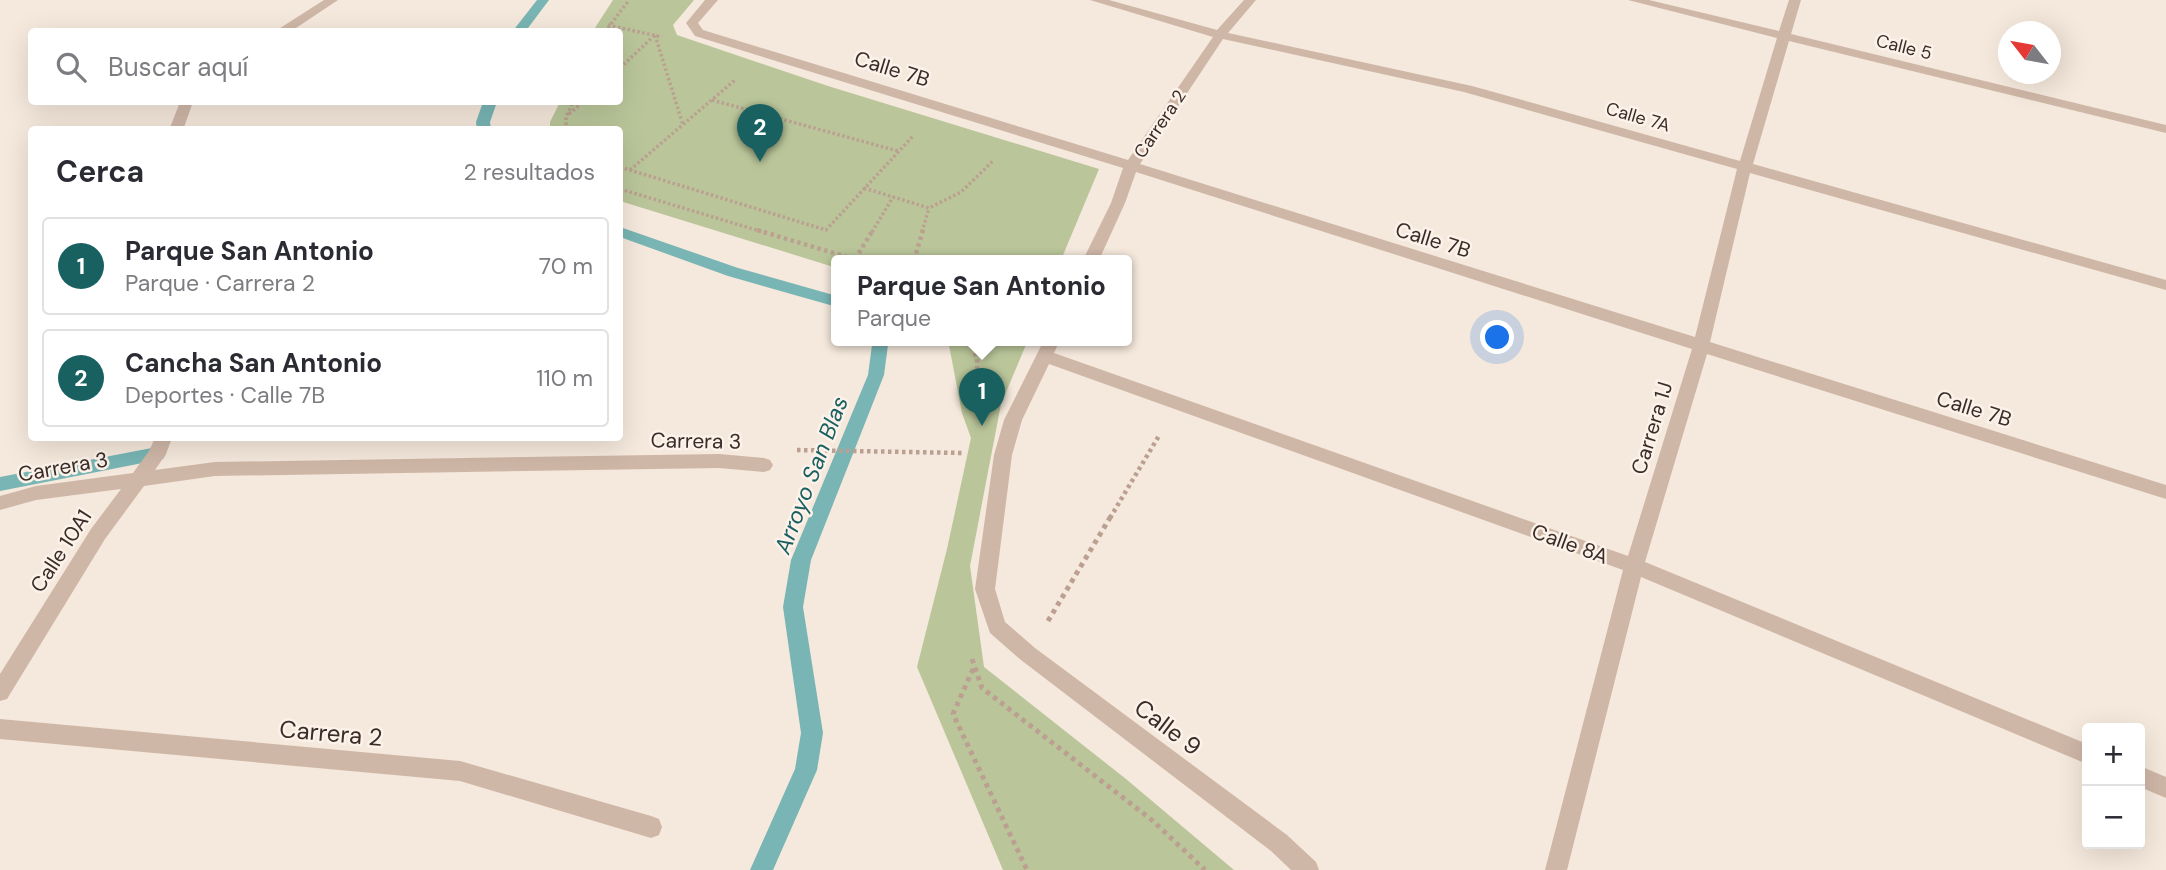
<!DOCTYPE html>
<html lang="es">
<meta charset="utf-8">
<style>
:root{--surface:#fff;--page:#f7f7f7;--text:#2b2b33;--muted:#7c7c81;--line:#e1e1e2;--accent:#196061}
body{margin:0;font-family:"DM Sans",sans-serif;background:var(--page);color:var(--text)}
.controls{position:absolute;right:21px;bottom:21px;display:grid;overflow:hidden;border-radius:7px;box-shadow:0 7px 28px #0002}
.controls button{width:63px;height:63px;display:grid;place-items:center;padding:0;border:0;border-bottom:2px solid var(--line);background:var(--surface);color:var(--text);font:35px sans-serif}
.compass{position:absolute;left:1998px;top:21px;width:63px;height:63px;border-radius:50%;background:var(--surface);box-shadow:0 7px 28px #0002;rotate:301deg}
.you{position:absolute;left:1498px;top:338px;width:24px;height:24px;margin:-18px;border:5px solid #fff;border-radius:50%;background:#1a73e8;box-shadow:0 0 0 10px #1a73e833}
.badge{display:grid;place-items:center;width:46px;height:46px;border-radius:50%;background:var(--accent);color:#fff;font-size:23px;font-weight:700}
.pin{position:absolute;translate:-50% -58px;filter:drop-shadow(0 2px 4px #0008)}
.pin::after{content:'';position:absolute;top:37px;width:24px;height:21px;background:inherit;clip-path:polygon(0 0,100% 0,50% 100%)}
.popup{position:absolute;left:831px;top:255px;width:301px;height:91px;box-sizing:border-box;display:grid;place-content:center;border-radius:7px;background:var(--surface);filter:drop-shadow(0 2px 5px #0005);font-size:23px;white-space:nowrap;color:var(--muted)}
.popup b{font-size:26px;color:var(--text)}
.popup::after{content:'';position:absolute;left:50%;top:100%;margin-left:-14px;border:14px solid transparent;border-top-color:var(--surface)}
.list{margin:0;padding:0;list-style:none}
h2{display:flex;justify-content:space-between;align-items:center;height:91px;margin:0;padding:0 28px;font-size:30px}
h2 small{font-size:23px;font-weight:400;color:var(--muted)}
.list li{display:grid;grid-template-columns:46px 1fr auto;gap:21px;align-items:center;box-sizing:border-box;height:98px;margin:0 14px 14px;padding:0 14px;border:2px solid var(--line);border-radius:7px}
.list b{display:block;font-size:26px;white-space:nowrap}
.list p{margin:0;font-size:23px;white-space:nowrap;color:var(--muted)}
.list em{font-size:23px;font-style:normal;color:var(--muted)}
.icon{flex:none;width:38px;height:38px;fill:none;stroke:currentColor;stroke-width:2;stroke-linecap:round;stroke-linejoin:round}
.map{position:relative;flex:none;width:2166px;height:870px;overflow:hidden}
.search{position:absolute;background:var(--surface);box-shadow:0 7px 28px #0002;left:28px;top:28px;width:595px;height:77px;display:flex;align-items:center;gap:18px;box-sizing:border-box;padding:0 24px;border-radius:7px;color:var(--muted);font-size:26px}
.panel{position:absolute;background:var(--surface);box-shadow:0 7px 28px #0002;left:28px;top:126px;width:595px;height:315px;border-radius:7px}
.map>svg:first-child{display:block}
.green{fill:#bac69a}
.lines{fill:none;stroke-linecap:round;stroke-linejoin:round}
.stream{fill:#78b5b4;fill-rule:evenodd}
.path-far2{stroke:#bba091;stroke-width:3.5;stroke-dasharray:2.5 2.5;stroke-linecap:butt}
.path-far1{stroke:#bba091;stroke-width:4.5;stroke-dasharray:3.5 3.5;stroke-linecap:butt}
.path{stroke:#bba091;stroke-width:5;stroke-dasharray:4.5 4.5;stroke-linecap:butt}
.lane{fill:#cfb7a7;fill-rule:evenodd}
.street{fill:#cfb7a7;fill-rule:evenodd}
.labels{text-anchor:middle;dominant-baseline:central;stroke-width:5;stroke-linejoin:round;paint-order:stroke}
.far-street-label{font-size:18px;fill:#3a2d28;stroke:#fcf2ea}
.street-label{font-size:21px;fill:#3a2d28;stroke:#fcf2ea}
.water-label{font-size:23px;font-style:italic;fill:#196061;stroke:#fcf2ea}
.near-street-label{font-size:24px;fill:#3a2d28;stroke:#fcf2ea}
</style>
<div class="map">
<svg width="2166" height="870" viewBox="0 0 2166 870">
<rect width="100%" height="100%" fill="#f5e8dc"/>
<g class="green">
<path d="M 613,0 L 694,0 L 673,25 L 677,35 L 828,86 L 1099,169 L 1061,260 L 837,260 L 837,268 L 620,201 L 620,130 L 550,129 L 550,122 L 560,102 L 620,102 L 620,32 L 593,31 Z"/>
<path d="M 948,340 L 1028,340 L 1001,404 L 970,566 L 984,667 L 1126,779 L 1234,870 L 1003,870 L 917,667 L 947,549 L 971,438 L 962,413 Z"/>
</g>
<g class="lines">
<g class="stream">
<path d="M 537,0 L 549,0 L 525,32 L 512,32 Z"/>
<path d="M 483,102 L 497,102 L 490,122 L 491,130 L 477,130 L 476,122 Z"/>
<path d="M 620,227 L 738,268 L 837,296 L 837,307 L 728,276 L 620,237 Z"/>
<path d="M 870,340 L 886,340 L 888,345 L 884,375 L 811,560 L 803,607 L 823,733 L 817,770 L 773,870 L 750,870 L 795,769 L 801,733 L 783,607 L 791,560 L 868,375 L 872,345 Z"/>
<path d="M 157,447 L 163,449 L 166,454 L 163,459 L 0,491 L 0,477 Z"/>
</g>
<g class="path-far2">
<path d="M 608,25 L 662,37"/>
<path d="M 605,32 L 629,0"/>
<path d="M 655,35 L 683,125"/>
<path d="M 620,68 L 655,35"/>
<path d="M 712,100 L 898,151"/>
<path d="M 569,114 L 583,102"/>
<path d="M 566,130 L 566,117 L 573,102"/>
<path d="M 620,167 L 826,230 L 914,135"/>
<path d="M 630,170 L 735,80"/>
<path d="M 864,188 L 929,208 L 961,192 L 994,160"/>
<path d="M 620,189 L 763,232"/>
<path d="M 872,232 L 893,197"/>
<path d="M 922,232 L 929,208"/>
</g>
<g class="path-far1">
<path d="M 757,230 L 857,260"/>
<path d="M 855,259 L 873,230"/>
<path d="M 914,260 L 923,230"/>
<path d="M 969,340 L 977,358 L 978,401"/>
<path d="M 797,450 L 964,453"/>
<path d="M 1110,518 L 1160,434"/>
</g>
<g class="path">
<path d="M 1048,621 L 1111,516"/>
<path d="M 972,659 L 982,688 L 1153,821 L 1205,870"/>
<path d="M 973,669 L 953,714 L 1027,870"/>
</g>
<g class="lane">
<path d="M 155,438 L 172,438 L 166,454 L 155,470 L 215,462 L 719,454 L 764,458 L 770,460 L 773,465 L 770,470 L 764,472 L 719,468 L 215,476 L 144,486 L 105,539 L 7,699 L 0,701 L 0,674 L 91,529 L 121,489 L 36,500 L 0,510 L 0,496 L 36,486 L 133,473 L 149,451 Z"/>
<path d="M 0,719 L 460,761 L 651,816 L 659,819 L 662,827 L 659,835 L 651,838 L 460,781 L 0,739 Z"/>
</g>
<g class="street">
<path d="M 324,0 L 338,0 L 290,32 L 274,32 Z"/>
<path d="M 705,0 L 718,0 L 698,23 L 703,30 L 1128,160 L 1213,37 L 1090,0 L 1109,0 L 1217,30 L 1244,0 L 1256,0 L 1228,33 L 1472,86 L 1740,161 L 1777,38 L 1628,0 L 1649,0 L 1779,31 L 1789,0 L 1801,0 L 1791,34 L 2166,125 L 2166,133 L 1789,41 L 1753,164 L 2166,280 L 2166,290 L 1750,173 L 1710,342 L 2166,485 L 2166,499 L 1707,354 L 1645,562 L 2087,744 L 2087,764 L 1641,577 L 1567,870 L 1545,870 L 1623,570 L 1049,364 L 1022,420 L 1012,455 L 995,589 L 1005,622 L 1035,648 L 1287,835 L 1316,862 L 1319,870 L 1291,870 L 1271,851 L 1021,660 L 990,633 L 975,589 L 994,455 L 1004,420 L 1044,340 L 1060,340 L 1054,353 L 1628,556 L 1692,349 L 1136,172 L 1125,203 L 1099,260 L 1083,260 L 1111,203 L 1123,168 L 695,36 L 686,23 ZM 1223,39 L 1464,92 L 1737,169 L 1695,337 L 1140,164 Z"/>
<path d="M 180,102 L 193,102 L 183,130 L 169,130 Z"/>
<path d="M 2140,766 L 2166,777 L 2166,798 L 2140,787 Z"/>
</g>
</g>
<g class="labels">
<g class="far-street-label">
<text transform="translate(1904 47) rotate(14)">Calle 5</text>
<text transform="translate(1638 117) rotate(16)">Calle 7A</text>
<text transform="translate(1160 124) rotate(-56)">Carrera 2</text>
</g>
<g class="street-label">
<text transform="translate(892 69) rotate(17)">Calle 7B</text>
<text transform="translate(1433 240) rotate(17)">Calle 7B</text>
<text transform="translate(1974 409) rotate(17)">Calle 7B</text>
<text transform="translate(1652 428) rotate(-73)">Carrera 1J</text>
<text transform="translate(696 441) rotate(1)">Carrera 3</text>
<text transform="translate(63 467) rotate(-10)">Carrera 3</text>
<text transform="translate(1570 544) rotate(20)">Calle 8A</text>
<text transform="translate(61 551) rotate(-57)">Calle 10A1</text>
</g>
<g class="water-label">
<text transform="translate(811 475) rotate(-69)">Arroyo San Blas</text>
</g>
<g class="near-street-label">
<text transform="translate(1168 727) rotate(37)">Calle 9</text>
<text transform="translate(331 733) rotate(5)">Carrera 2</text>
</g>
</g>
</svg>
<div class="controls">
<button>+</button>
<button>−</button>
</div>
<svg class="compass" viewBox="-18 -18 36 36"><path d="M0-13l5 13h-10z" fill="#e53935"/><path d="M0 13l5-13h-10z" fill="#7c7c81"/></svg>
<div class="you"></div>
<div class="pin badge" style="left:982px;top:426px">1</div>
<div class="popup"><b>Parque San Antonio</b>Parque</div>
<div class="pin badge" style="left:760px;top:162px">2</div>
<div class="search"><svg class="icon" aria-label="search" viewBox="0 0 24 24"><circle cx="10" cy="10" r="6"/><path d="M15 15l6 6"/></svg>Buscar aquí</div>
<section class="panel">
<h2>Cerca<small>2 resultados</small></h2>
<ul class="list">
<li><span class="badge">1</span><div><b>Parque San Antonio</b><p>Parque · Carrera 2</p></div><em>70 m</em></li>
<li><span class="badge">2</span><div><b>Cancha San Antonio</b><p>Deportes · Calle 7B</p></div><em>110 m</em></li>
</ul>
</section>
</div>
